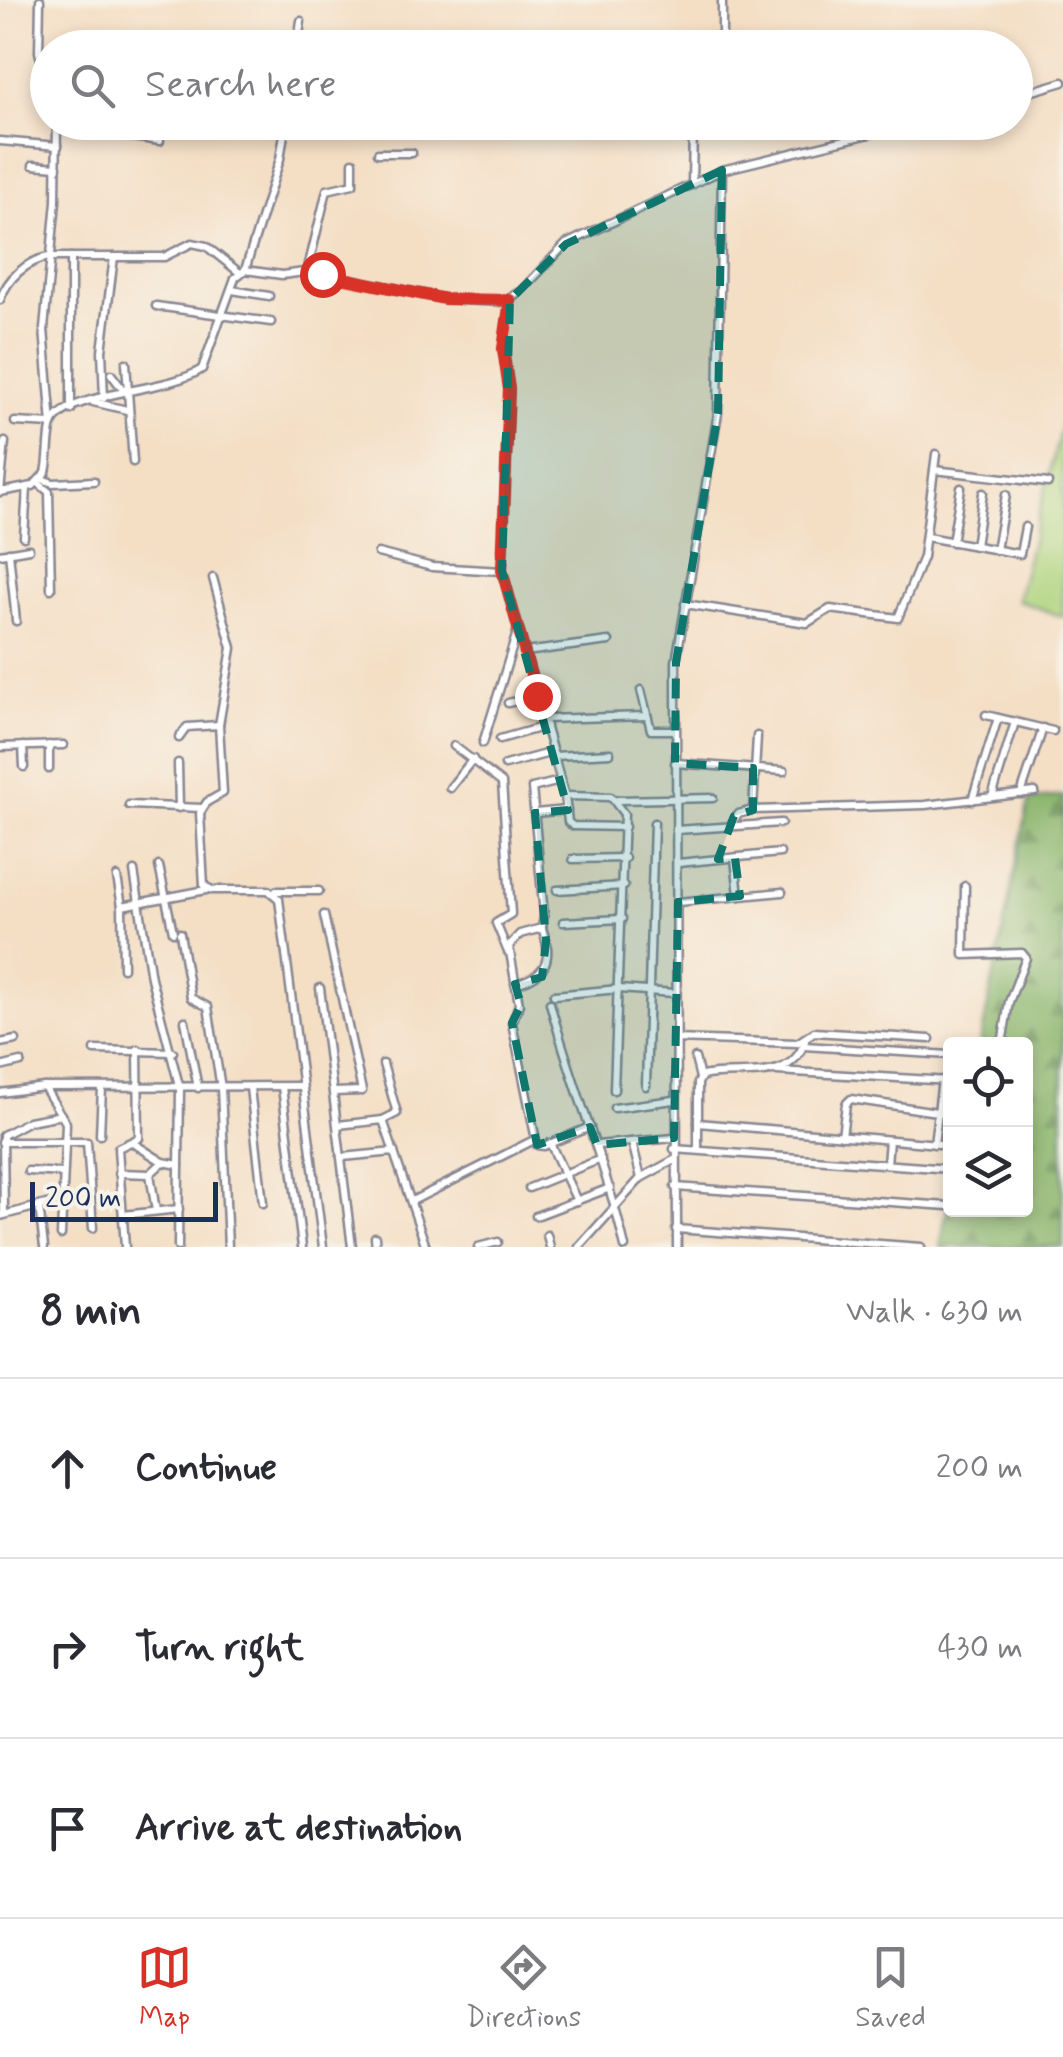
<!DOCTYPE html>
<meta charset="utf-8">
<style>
:root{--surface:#fff;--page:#f2f2f3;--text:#2b2b33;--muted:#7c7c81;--line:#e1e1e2;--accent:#d93025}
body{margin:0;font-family:Mynerve,sans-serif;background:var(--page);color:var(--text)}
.controls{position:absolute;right:30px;bottom:30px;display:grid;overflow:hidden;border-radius:10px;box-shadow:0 5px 15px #0003}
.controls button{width:90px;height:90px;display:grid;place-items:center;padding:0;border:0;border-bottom:2px solid var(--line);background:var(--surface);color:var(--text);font:50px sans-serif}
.scale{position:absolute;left:30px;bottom:25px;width:188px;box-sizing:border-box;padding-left:10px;border:5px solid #1b2f5e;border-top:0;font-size:28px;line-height:35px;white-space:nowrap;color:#1b2f5e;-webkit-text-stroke:8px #f7f3e8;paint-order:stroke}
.stop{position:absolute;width:30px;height:30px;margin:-22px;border:8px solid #d93025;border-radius:50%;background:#fff}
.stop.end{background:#d93025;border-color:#fff;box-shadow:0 2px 10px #0008}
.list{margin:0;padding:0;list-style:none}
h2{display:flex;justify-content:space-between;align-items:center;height:130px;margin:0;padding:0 40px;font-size:42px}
h2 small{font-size:32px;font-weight:400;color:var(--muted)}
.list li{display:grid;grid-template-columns:65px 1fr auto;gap:30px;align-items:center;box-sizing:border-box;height:180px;padding:0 40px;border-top:2px solid var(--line)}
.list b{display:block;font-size:38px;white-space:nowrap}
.list em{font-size:32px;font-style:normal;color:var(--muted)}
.icon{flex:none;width:55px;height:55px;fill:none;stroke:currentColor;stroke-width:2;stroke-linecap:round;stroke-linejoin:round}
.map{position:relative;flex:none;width:1063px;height:1247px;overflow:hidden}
.search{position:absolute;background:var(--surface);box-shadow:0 5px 15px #0003;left:30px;right:30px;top:30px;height:110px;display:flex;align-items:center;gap:25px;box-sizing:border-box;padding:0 35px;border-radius:55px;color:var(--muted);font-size:38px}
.sheet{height:670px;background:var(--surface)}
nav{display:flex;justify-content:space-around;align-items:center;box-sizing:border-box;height:140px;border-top:2px solid var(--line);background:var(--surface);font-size:28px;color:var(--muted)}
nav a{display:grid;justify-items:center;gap:5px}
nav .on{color:var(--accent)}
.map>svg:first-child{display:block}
.forest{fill:url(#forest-firs);stroke:#527265;stroke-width:2.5}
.pitch{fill:#aed37c;stroke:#64816d;stroke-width:2.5}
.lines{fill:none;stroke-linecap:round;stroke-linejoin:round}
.minor-casing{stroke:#888691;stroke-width:11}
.minor{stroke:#fff;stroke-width:6}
.route{stroke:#d93025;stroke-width:12}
.marked{fill:#0f766e;fill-opacity:0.2;stroke:#0f766e;stroke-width:8;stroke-dasharray:20 12;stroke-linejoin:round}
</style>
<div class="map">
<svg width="1063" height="1247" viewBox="0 0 1063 1247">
<defs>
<pattern id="forest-firs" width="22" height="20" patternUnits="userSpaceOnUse" patternTransform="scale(2.5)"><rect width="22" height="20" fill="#8ab56c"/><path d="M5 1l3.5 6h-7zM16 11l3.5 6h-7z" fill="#70945c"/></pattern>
</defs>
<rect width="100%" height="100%" fill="#f7f3e8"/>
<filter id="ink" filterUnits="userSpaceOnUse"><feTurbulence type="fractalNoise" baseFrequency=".01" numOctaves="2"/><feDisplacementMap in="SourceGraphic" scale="20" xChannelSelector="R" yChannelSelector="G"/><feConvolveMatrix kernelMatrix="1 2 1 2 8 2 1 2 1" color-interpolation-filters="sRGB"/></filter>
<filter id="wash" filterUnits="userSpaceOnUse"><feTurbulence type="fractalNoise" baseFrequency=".0048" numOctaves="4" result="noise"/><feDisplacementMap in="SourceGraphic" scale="40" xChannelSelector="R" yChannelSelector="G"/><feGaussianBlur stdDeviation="2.25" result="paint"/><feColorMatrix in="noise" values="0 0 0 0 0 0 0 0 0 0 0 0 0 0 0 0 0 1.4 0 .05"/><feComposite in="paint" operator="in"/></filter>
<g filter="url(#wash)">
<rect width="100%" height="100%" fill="#f4dec4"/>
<path class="forest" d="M 1063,796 L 1063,1247 L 940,1247 L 950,1193 L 950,1210 L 1026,1210 L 1026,1044 L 980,1044 L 1029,800 Z"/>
<path class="pitch" d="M 1063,420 L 1063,617 L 1017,600 Z"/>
</g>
<g filter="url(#ink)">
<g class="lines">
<defs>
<g id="minor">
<path d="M 40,0 L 39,52 L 48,88"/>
<path d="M 722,0 L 722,48"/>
<path d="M 297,48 L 301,21"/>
<path d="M 1016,96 L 1063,82"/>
<path d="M 57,126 L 160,141"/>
<path d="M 0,141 L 58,146"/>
<path d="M 378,153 L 412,153"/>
<path d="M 33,165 L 57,167"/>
<path d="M 692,185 L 693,126"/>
<path d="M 245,270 L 280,159 L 286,122"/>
<path d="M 307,272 L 327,190 L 353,184 L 353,162"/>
<path d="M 232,290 L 269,296"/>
<path d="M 0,300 C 7,279 26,261 49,257 L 164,257 L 192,243 L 206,246 L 240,273"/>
<path d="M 510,300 L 503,349 L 509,389 L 502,571 L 565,796 L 568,822 L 573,826 L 625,827"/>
<path d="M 156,306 L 271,322"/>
<path d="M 126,363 L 133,462"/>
<path d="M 111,374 L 124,391"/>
<path d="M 104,398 L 102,351 L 114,257"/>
<path d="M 93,402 L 127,410"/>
<path d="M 71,410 L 71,257"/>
<path d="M 15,422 L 52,424"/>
<path d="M 52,425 L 44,329 L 56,201 L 57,122"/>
<path d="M 5,442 L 0,492 L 33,486 L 46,472 C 50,458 47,429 55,419 C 80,390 168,392 202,369 L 235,278 L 245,270 L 282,275 L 312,271 L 445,299 L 503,302 L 521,291 L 566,244 L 722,170 L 919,122"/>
<path d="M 934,470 L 1048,483"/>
<path d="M 42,479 L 53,483 L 94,481"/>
<path d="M 37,482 L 49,492 L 51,589"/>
<path d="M 24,537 L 27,488"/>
<path d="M 927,537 L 1020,554 L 1025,527"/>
<path d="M 952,542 L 961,488"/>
<path d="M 975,546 L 983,493"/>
<path d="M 996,550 L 1006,495"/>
<path d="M 9,552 L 16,621"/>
<path d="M 378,553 L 432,567 L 502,571"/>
<path d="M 0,554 L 29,549"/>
<path d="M 213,578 L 232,648 L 219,725 L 223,793 L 207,802 L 200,813 L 204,886 L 212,890 L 268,890 L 279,899 L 323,1247"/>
<path d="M 685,604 L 807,623 L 830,609 L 898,618 L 923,557 L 936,454"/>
<path d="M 525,652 L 609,641"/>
<path d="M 641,690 L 651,730 L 675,730"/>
<path d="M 508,703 L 537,696"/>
<path d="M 986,715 L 1053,731"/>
<path d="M 544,719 L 647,716"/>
<path d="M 179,738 L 187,727 L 219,725"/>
<path d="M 500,739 L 546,726"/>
<path d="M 483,743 L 518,629"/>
<path d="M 49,745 L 49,769"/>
<path d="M 23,746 L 24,767"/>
<path d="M 454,746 L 502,783 L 511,914 L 496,923 L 508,952"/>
<path d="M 0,747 L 63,745"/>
<path d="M 554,756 L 610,753"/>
<path d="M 178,763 L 179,808"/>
<path d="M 675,763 L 784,771"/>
<path d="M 505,765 L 553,752"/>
<path d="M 560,781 L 532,788 L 544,915 L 542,928 L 520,934 L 509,946 L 519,1004 L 512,1023 L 537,1145 L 544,1146 L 590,1127"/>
<path d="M 450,788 L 473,759"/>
<path d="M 1021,794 L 1043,728"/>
<path d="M 565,796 L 611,797 L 624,814 L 614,1090"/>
<path d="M 992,797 L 1015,722"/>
<path d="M 617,800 L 713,798"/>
<path d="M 972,800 L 998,718"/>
<path d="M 129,805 L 202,808"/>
<path d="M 753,810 L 757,736"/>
<path d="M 535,813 L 567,810"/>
<path d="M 730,826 L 738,814 L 753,810 L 925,805 L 1035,792"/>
<path d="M 676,830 L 781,823"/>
<path d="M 735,858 L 739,896"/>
<path d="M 573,859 L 625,858"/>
<path d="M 678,863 L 780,853"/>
<path d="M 159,866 L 173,932"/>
<path d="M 134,871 L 151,978 L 180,1089 L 178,1247"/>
<path d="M 117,877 L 122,906"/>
<path d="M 965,886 L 964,955 L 1022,953 L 1026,958 L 1009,1002 L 1002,1044"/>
<path d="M 557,890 L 624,886"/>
<path d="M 276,891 L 319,891"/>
<path d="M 678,902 L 782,892"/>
<path d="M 324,915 L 362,1091 L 334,1092"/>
<path d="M 563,922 L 622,919"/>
<path d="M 180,933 L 191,998 L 208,1007 L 221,1088 L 228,1247"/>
<path d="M 123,968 L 122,906 L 206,890"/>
<path d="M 515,984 C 546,976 554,959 542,928"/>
<path d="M 320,988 L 352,1247"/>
<path d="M 554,995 L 619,989 L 674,993"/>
<path d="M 550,1003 C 572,1086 606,1164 625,1247"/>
<path d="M 185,1021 L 198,1088"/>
<path d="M 674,1039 L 797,1043 L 814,1032 L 930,1039"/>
<path d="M 0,1043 L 16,1040"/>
<path d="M 804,1046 L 950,1055"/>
<path d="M 95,1050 L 173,1052"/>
<path d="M 695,1058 L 700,1078"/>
<path d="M 383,1064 L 397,1113 L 383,1120"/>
<path d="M 0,1067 L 21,1062"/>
<path d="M 777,1071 L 950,1081"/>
<path d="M 646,1086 L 654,823"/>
<path d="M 44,1087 L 66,1123 L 61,1235"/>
<path d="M 282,1087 L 302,1247"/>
<path d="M 250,1088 L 263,1203"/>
<path d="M 0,1093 L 44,1087 L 301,1086"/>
<path d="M 614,1108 L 674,1100"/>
<path d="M 698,1123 L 950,1145"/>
<path d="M 338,1125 L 383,1120 L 426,1247"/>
<path d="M 100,1135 L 102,1088"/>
<path d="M 842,1136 L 846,1104 L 851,1099 L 950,1114"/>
<path d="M 2,1142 L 87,1142 L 93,1228"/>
<path d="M 632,1142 L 641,1178"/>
<path d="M 133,1143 L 163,1162 L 179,1165"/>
<path d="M 550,1143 L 577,1201"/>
<path d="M 934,1144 L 942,1080"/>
<path d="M 597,1145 L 674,1138"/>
<path d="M 674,1149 L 950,1169"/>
<path d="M 698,1150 L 698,1083 L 702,1076 C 738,1067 790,1087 805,1041"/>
<path d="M 343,1157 L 394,1152"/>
<path d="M 887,1164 L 889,1140"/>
<path d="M 28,1171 L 63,1173"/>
<path d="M 119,1173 L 150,1174 L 163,1162"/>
<path d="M 150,1174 L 156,1211"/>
<path d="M 675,1187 L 948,1206"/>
<path d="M 529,1188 L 601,1159"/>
<path d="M 412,1201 L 534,1140"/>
<path d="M 39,1206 L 44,1247"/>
<path d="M 4,1215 L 3,1135 L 29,1121 L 61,1115"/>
<path d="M 123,1215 L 179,1209"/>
<path d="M 0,1216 L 62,1200"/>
<path d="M 536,1216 L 610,1188"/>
<path d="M 676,1229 L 921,1247"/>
<path d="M 547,1235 L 550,1247"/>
<path d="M 375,1237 L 376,1247"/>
<path d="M 125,1247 L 118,1148 L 139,1138 L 138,1049"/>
<path d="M 478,1247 L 498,1242"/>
<path d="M 579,1247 L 641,1178 L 674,1160"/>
<path d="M 677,1247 L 676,662 L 718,413 L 722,170"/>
</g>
</defs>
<use href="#minor" class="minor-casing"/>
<use href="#minor" class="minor"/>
</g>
</g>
<g class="lines" filter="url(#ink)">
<path class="route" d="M 322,274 L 445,299 L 510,300 L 503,349 L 509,389 L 502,570 L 537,696"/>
</g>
<path class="marked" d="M 722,170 L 718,413 L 676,662 L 675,763 L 753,768 L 753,810 L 734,816 L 718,859 L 735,858 L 740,896 L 678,902 L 674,1138 L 597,1145 L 590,1127 L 537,1145 L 512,1023 L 521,1005 L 515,984 L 542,977 L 546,941 L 535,813 L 568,810 L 502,571 L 510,300 L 566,244 Z"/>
</svg>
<div class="controls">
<button><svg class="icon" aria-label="locate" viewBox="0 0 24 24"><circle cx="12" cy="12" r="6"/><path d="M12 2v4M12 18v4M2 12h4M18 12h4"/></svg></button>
<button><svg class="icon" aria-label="layers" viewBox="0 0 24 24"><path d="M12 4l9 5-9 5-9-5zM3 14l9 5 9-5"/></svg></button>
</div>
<div class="scale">200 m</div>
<div class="stop" style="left:322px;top:274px"></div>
<div class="stop end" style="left:537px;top:696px"></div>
<div class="search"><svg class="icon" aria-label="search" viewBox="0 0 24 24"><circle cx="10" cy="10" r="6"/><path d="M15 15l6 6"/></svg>Search here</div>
</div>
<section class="sheet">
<h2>8 min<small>Walk · 630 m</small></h2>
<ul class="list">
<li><svg class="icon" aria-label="ahead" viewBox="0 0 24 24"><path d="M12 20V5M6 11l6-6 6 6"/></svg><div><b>Continue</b></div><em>200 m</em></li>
<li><svg class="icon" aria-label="right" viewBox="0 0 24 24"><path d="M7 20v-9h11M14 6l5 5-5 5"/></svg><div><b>Turn right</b></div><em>430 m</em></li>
<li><svg class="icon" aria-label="arrive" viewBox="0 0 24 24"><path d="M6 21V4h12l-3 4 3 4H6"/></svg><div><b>Arrive at destination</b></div></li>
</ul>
</section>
<nav>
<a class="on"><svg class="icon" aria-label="map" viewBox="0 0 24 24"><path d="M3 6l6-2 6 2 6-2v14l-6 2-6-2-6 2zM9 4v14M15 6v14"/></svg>Map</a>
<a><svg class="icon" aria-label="directions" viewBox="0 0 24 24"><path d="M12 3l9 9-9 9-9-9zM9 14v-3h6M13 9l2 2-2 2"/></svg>Directions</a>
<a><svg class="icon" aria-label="saved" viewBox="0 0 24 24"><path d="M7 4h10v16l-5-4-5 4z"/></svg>Saved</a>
</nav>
